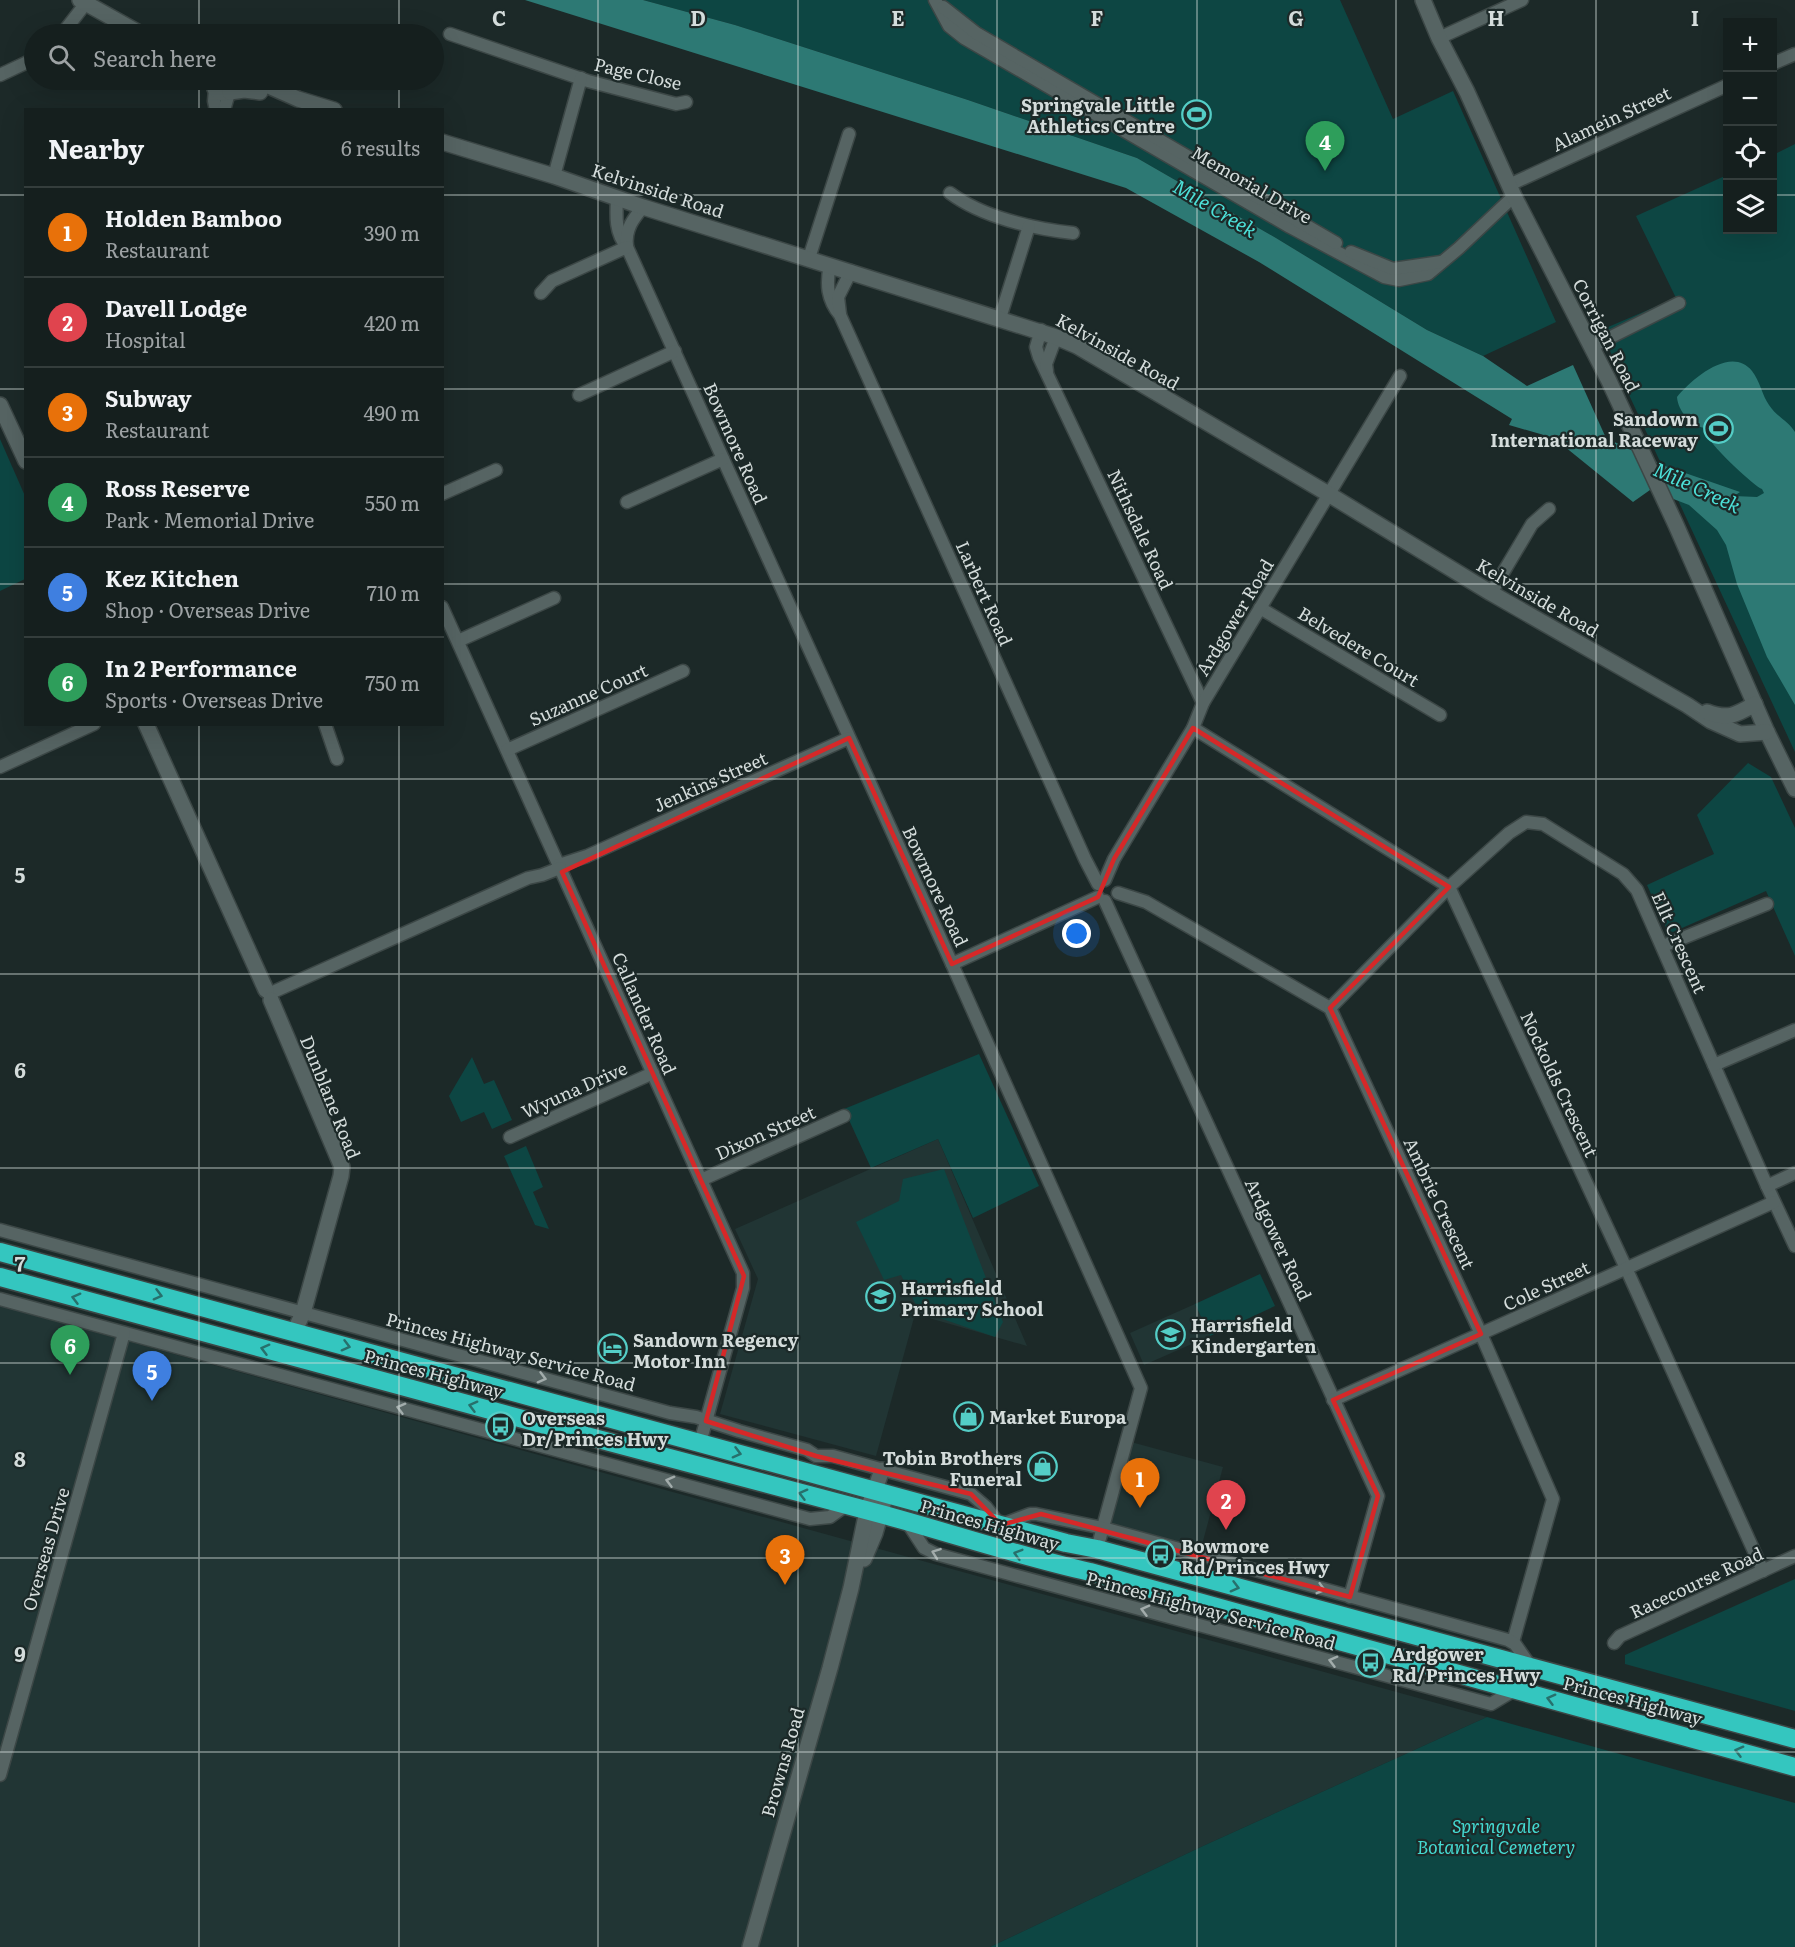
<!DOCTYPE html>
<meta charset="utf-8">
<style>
:root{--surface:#151f1e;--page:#1e2727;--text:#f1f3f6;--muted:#9da2a4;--line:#343d3c;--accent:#54cdc6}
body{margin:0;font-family:Literata,serif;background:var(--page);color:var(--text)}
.controls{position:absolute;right:18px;top:18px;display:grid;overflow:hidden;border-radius:0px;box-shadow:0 6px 24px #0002}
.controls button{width:54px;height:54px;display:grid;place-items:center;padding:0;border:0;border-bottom:2px solid var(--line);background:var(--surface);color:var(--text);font:30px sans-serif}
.you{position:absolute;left:1077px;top:934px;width:21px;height:21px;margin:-15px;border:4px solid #fff;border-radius:50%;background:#1a73e8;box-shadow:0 0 0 9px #1a73e833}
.badge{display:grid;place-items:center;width:39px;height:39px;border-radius:50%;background:var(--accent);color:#fff;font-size:20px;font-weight:700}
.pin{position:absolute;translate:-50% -50px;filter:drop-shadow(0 2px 3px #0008)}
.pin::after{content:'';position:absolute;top:32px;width:21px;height:18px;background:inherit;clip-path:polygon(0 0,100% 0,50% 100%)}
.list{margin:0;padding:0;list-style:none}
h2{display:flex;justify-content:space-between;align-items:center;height:78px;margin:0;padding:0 24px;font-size:26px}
h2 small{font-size:20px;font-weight:400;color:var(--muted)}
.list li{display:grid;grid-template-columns:39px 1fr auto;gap:18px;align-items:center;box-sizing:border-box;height:90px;padding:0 24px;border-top:2px solid var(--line)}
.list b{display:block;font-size:22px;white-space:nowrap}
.list p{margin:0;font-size:20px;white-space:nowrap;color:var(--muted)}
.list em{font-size:20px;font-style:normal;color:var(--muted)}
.icon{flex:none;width:33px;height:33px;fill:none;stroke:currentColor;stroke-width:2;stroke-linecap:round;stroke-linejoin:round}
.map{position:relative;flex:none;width:1795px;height:1947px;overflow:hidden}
.search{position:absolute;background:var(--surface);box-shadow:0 6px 24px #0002;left:24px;top:24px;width:420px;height:66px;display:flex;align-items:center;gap:15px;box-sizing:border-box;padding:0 21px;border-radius:33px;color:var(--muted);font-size:22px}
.panel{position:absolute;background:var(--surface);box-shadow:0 6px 24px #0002;left:24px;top:108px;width:420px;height:618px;border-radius:0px}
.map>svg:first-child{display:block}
.built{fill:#213534}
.green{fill:#0d4643}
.water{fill:#2d7974}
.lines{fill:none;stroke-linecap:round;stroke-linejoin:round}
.street-casing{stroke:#3c4746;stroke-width:15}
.secondary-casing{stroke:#3c4746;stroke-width:18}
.highway-casing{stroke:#3c4746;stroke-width:21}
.street{stroke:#566463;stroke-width:12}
.secondary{stroke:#566463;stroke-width:15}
.highway{stroke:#34c6bf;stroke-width:18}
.oneway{stroke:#27706c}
.oneway2{stroke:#a2acab}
.marked{fill:none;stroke:#d62828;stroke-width:4.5;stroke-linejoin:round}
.grid{fill:none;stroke:#d4dcdb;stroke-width:1.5;stroke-opacity:0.55}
.labels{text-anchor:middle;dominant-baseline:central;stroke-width:4.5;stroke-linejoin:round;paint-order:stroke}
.street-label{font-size:18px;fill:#d4dcdb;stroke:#1c2928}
.poi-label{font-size:18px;font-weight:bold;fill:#d4dcdb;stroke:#1c2928;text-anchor:start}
.park-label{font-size:18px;font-style:italic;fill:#44d9d1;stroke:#1c2928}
.water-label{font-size:20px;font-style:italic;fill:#4cdfd7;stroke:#1c2928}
.grid-label{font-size:20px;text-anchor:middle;font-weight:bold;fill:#d4dcdb;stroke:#1c2928;stroke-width:4.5;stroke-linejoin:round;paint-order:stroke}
</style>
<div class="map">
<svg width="1795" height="1947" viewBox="0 0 1795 1947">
<rect width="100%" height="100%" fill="#1c2928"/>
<g class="built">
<path d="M 938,1139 L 1027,1346 L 915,1314 L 876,1456 L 720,1414 L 758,1279 L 735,1229 Z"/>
<path d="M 1195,1304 L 1210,1336 L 1144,1365 L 1130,1333 Z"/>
<path d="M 0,1306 L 1487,1717 L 1203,1846 L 990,1947 L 0,1947 Z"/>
<path d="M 1131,1442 L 1223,1467 L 1200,1552 L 1111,1525 L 1110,1523 Z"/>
</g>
<g class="green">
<path d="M 643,0 L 1340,0 L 1393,119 L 1453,91 L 1556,322 L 1483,356 L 1427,330 L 1276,238 L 1137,158 L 968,100 L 735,25 Z"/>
<path d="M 1795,144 L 1795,752 L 1624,384 L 1629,377 L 1624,366 L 1617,367 L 1601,330 L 1676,298 L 1636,216 L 1727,175 L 1728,230 L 1772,230 L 1773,155 Z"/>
<path d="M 0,439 L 25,496 L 25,579 L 0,591 Z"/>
<path d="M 1748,763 L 1771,777 L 1795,828 L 1795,956 L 1766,891 L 1673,932 L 1667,930 L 1647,885 L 1714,854 L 1697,815 Z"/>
<path d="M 979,1054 L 1039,1186 L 973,1218 L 938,1139 L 871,1168 L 844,1109 Z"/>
<path d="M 472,1057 L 484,1084 L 494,1080 L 512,1120 L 492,1129 L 484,1112 L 461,1122 L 449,1096 Z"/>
<path d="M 526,1146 L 543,1187 L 533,1192 L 549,1229 L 535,1225 L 504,1156 Z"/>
<path d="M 944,1169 L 1003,1322 L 995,1337 L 919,1311 L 901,1275 L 884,1280 L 856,1222 L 899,1201 L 903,1179 Z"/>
<path d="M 1260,1274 L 1275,1306 L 1210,1336 L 1195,1304 Z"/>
<path d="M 1795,1579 L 1795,1711 L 1625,1664 L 1625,1655 Z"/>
<path d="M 1487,1717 L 1795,1803 L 1795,1947 L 990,1947 L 1203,1846 Z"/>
</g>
<path class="water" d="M 525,0 L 643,0 L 735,25 L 968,100 L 1137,158 L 1276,238 L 1427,330 L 1483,356 L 1527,386 L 1573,365 L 1606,438 L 1665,466 L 1740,492 L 1734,496 L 1757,497 L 1764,493 L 1762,489 C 1755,487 1715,449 1711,441 C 1709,437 1707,432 1705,428 C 1691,426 1678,411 1677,397 C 1692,379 1731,345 1752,371 C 1760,381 1762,395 1769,405 C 1776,416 1788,421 1795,432 L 1795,705 L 1767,657 L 1737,584 L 1726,545 L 1717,530 L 1689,505 L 1650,490 L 1633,502 L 1554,438 L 1509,425 L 1512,419 L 1259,262 L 1126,188 Z"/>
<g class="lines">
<defs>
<g id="street">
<path d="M 935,0 L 949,26 L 964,38 L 1290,227 L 1384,277 L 1399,280 L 1428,274 L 1459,248 L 1514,196"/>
<path d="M 943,7 L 976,33 L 1336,243"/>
<path d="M 62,34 L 86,3"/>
<path d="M 450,34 L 588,81 L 676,104 L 686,102"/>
<path d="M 1439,38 L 1522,0"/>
<path d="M 1772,64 L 1795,54"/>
<path d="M 0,75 L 34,59"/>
<path d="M 215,89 L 214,101 L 216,110"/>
<path d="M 224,110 L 229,93"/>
<path d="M 554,176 L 581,78"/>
<path d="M 1509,185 L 1728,85"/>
<path d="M 950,193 C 982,217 1034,229 1073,233"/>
<path d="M 617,198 C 616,216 615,233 627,247 L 952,964 L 1141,1388 L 1097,1549"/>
<path d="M 627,246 C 625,229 633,219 643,207"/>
<path d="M 1351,252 L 1393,269 L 1441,262"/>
<path d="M 809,258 L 849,134"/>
<path d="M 830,265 C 826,284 827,299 840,315 L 1085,859 L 1098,884"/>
<path d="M 541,293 L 552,281 L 627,247"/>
<path d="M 840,314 L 838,297 L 851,271"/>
<path d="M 1000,318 L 1029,226"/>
<path d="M 1041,330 L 1036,347 L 1039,357 L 1203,703"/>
<path d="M 1591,347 L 1679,303"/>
<path d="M 1047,371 L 1046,364 L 1056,337"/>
<path d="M 579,395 L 675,351"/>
<path d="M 442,494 L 496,470"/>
<path d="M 627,502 L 723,459"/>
<path d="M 1491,593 L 1532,524 L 1549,509"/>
<path d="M 442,607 L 743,1273 L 743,1288 L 700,1443"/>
<path d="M 1260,608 L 1440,715"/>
<path d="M 458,641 L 554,598"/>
<path d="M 325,724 L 337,759"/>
<path d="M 1193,728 L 1449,887 L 1626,1268 L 1763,1571"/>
<path d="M 507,750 L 683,671"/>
<path d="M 0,767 L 94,724"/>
<path d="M 559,865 L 587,856 L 849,738"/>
<path d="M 1105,880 L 1114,859 L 1193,728 L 1203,703 L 1400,376"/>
<path d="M 1118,893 L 1146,902 L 1330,1008 L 1481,1334 L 1553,1499 L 1513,1642"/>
<path d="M 1105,901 L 1378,1496 L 1350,1597"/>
<path d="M 1663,946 L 1767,904"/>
<path d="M 952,964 L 1098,897"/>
<path d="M 273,992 L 528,878 L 542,875 L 560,868"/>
<path d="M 1330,1008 L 1449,887 L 1509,833 L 1526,822 L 1543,824 L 1623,874 L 1637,890 L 1767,1186 L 1795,1246"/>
<path d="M 1714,1065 L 1795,1030"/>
<path d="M 510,1137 L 653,1073"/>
<path d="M 701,1180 L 844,1116"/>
<path d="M 1767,1186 L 1795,1173"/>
<path d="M 0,1230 L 670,1413 L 696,1417 L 739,1431 L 807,1450 L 816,1456 L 833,1456 L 971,1494 L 986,1507 L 999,1524"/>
<path d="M 0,1299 L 810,1519 L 830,1517 L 845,1506"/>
<path d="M 1333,1400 L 1774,1202"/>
<path d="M 907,1522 L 924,1548 L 936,1554 L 1491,1704 L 1516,1689"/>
<path d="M 1001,1525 L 1030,1514 L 1036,1514 L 1103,1528 L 1508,1640 L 1515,1644 L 1531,1667"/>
<path d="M 1614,1643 L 1620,1636 L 1795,1556"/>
<path d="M 0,1775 L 124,1333"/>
</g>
<g id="secondary">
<path d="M 80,0 L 141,34"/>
<path d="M 1423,0 L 1439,38 L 1467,92 L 1514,196 L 1609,381 L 1676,525 L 1767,732 L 1795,789"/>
<path d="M 212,80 L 215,89 L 221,93 L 230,92 L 236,85"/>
<path d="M 243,80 L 264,84 L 298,99 L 334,110"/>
<path d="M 230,92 L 244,90 L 260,92"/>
<path d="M 442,142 L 554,176 L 643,207 L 1056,337 L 1077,346 L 1325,492 L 1491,593 L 1687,705 L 1711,721 L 1740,734 L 1767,732"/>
<path d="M 0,405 L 26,461"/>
<path d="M 1707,712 C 1728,720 1736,715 1755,704"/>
<path d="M 146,724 L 266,990"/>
<path d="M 271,1000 L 342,1167 L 341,1176 L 303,1313 L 294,1332"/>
<path d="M 864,1559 L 875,1533 L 886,1494"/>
<path d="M 750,1947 L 830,1668 L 851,1588 L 867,1511 L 882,1470"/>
</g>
<g id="highway">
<path d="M 0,1252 L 1066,1543 L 1097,1549 L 1795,1739"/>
<path d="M 0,1277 C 292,1356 584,1437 877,1513 C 948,1532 1018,1556 1090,1572 L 1795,1767"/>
</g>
</defs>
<use href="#street" class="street-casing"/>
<use href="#secondary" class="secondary-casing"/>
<use href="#highway" class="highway-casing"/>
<use href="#street" class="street"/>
<use href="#secondary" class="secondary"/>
<use href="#highway" class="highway"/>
</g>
<defs><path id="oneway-chevron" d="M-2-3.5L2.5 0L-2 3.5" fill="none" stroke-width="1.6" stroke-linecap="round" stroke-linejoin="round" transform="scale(1.5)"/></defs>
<g class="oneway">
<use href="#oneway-chevron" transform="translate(158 1295) rotate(15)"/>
<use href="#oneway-chevron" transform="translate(76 1298) rotate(-165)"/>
<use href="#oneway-chevron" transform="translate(346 1346) rotate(15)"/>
<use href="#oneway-chevron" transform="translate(265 1349) rotate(-165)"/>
<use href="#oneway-chevron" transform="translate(473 1406) rotate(-165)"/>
<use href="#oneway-chevron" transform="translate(737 1453) rotate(15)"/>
<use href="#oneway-chevron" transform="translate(803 1494) rotate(-165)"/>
<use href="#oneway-chevron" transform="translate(1018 1554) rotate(-164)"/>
<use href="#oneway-chevron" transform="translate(1235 1587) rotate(15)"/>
<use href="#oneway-chevron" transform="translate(1551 1699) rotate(-165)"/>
<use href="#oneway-chevron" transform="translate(1739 1751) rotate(-165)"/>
</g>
<g class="oneway2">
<use href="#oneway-chevron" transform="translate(542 1378) rotate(15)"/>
<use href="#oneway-chevron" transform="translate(401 1408) rotate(-165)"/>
<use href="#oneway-chevron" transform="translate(670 1481) rotate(-165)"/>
<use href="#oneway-chevron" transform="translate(936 1553) rotate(-160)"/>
<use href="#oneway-chevron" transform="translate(1321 1589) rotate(16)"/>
<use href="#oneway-chevron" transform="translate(1145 1610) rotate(-165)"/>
<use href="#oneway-chevron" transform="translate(1333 1661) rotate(-165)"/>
</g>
<path class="marked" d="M 1193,728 L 1449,887 L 1330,1008 L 1481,1334 L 1333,1400 L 1378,1496 L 1350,1597 L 1041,1514 L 1001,1525 L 971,1494 L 816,1456 L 706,1421 L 744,1276 L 562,872 L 849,738 L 952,964 L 1098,897 L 1114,859 Z"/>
<path class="grid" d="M 199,0 L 199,34M 399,0 L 399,34M 598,0 L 598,1947M 798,0 L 798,1947M 997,0 L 997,1947M 1197,0 L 1197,1947M 1396,0 L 1396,1947M 1596,0 L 1596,1947M 199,80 L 199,110M 399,80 L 399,110M 0,195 L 26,195M 442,195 L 1728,195M 1772,195 L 1795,195M 0,389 L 26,389M 442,389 L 1795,389M 0,584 L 26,584M 442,584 L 1795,584M 199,724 L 199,1947M 399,724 L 399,1947M 0,779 L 1795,779M 0,974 L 1795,974M 0,1168 L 1795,1168M 0,1363 L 1795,1363M 0,1558 L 1795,1558M 0,1752 L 1795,1752"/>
<defs>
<symbol id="stadium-ring" viewBox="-11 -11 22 22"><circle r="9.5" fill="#1c2928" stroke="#54cdc6" stroke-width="1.5"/><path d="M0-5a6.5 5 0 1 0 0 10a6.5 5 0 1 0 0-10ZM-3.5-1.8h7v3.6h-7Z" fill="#54cdc6"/></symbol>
<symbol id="school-ring" viewBox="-11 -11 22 22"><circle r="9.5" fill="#1c2928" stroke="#54cdc6" stroke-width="1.5"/><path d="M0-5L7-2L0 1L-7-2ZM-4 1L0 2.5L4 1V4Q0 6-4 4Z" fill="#54cdc6"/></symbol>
<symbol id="hotel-ring" viewBox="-11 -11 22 22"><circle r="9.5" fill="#1c2928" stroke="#54cdc6" stroke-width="1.5"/><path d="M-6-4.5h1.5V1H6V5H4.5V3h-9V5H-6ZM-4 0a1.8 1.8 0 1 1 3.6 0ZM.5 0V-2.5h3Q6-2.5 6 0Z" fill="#54cdc6"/></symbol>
<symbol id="shop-ring" viewBox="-11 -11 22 22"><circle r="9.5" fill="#1c2928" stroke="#54cdc6" stroke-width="1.5"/><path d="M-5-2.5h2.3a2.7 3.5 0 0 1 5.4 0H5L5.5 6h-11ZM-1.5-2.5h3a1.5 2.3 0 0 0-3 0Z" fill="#54cdc6"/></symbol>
<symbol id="bus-ring" viewBox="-11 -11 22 22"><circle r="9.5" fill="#1c2928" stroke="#54cdc6" stroke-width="1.5"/><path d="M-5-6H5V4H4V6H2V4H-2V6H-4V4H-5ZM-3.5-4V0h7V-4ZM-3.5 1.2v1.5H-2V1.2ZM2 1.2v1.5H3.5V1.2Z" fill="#54cdc6"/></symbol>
</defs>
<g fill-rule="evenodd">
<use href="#stadium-ring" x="1180" y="98" width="33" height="33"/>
<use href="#stadium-ring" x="1702" y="412" width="33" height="33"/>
<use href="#school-ring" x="864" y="1280" width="33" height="33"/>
<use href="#school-ring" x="1154" y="1318" width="33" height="33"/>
<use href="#hotel-ring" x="596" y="1332" width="33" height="33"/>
<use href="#shop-ring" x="952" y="1400" width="33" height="33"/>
<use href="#bus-ring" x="484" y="1410" width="33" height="33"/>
<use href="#shop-ring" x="1026" y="1450" width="33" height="33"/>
<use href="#bus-ring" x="1144" y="1538" width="33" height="33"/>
<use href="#bus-ring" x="1354" y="1646" width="33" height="33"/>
</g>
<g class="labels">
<g class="street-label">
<text transform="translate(638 73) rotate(13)">Page Close</text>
<text transform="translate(1611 118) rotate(-25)">Alamein Street</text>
<text transform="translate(1252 184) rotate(30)">Memorial Drive</text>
<text transform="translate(658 190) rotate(18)">Kelvinside Road</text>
<text transform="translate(1607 335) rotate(63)">Corrigan Road</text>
<text transform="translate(1118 351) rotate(29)">Kelvinside Road</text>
<text transform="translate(736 443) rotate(66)">Bowmore Road</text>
<text transform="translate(1141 529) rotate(65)">Nithsdale Road</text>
<text transform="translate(985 593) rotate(66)">Larbert Road</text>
<text transform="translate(1538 597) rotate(30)">Kelvinside Road</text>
<text transform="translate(1234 617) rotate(-59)">Ardgower Road</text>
<text transform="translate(1359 646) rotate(31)">Belvedere Court</text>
<text transform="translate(588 694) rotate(-24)">Suzanne Court</text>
<text transform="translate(710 781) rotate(-24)">Jenkins Street</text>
<text transform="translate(936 886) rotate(65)">Bowmore Road</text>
<text transform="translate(1680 942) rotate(66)">Ellt Crescent</text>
<text transform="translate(645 1013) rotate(66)">Callander Road</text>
<text transform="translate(1560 1084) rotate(65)">Nockolds Crescent</text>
<text transform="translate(574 1089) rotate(-24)">Wyuna Drive</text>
<text transform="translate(331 1097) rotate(68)">Dunblane Road</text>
<text transform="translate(765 1132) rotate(-24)">Dixon Street</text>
<text transform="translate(1440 1203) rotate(65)">Ambrie Crescent</text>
<text transform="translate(1279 1239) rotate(65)">Ardgower Road</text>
<text transform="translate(1546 1285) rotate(-25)">Cole Street</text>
<text transform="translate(511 1351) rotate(15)">Princes Highway Service Road</text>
<text transform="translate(434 1373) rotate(15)">Princes Highway</text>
<text transform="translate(990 1524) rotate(16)">Princes Highway</text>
<text transform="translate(45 1549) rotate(-74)">Overseas Drive</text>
<text transform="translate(1696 1582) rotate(-25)">Racecourse Road</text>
<text transform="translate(1211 1610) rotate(15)">Princes Highway Service Road</text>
<text transform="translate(1633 1700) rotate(15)">Princes Highway</text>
<text transform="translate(782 1762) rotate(-74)">Browns Road</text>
</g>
<g class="poi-label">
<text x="1175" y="104" text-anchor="end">Springvale Little<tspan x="1175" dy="21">Athletics Centre</tspan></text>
<text x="1698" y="418" text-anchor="end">Sandown<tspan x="1698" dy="21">International Raceway</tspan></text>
<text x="901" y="1287">Harrisfield<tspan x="901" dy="21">Primary School</tspan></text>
<text x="1191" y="1324">Harrisfield<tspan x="1191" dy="21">Kindergarten</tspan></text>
<text x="633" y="1339">Sandown Regency<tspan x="633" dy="21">Motor Inn</tspan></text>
<text x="989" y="1416">Market Europa</text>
<text x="522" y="1417">Overseas<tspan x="522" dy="21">Dr/Princes Hwy</tspan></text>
<text x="1022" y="1457" text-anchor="end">Tobin Brothers<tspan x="1022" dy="21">Funeral</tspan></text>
<text x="1181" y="1545">Bowmore<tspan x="1181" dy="21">Rd/Princes Hwy</tspan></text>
<text x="1392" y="1653">Ardgower<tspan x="1392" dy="21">Rd/Princes Hwy</tspan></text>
</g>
<g class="park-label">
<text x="1496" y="1825">Springvale<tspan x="1496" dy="21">Botanical Cemetery</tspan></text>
</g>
<g class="water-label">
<text transform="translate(1216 207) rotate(31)">Mile Creek</text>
<text transform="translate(1698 486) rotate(25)">Mile Creek</text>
</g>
</g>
<g class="grid-label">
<text x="499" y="26">C</text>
<text x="698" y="26">D</text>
<text x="898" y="26">E</text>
<text x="1097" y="26">F</text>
<text x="1296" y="26">G</text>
<text x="1496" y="26">H</text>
<text x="1695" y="26">I</text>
<text x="20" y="883">5</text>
<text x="20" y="1078">6</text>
<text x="20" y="1272">7</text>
<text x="20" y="1467">8</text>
<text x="20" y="1662">9</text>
</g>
</svg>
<div class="controls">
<button>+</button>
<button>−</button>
<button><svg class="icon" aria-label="locate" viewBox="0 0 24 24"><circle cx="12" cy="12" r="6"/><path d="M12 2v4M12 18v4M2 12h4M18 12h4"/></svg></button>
<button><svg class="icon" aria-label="layers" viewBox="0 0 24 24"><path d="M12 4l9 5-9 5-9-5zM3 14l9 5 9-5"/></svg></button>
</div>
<div class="you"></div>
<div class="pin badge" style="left:1140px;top:1508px;background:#e8710a">1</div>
<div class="pin badge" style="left:1226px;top:1530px;background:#e0444e">2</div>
<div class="pin badge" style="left:785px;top:1585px;background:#e8710a">3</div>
<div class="pin badge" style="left:1325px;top:171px;background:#2e9e5b">4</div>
<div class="pin badge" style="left:152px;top:1401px;background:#3f7fe0">5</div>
<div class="pin badge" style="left:70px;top:1375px;background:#2e9e5b">6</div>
<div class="search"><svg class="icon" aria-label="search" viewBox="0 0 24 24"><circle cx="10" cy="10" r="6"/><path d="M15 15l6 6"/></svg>Search here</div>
<section class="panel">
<h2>Nearby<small>6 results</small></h2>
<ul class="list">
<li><span class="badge" style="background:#e8710a">1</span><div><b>Holden Bamboo</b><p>Restaurant</p></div><em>390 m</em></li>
<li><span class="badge" style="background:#e0444e">2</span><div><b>Davell Lodge</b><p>Hospital</p></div><em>420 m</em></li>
<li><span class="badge" style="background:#e8710a">3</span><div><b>Subway</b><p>Restaurant</p></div><em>490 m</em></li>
<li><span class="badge" style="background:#2e9e5b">4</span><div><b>Ross Reserve</b><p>Park · Memorial Drive</p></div><em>550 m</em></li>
<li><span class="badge" style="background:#3f7fe0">5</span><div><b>Kez Kitchen</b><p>Shop · Overseas Drive</p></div><em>710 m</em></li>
<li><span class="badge" style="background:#2e9e5b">6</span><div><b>In 2 Performance</b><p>Sports · Overseas Drive</p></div><em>750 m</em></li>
</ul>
</section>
</div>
